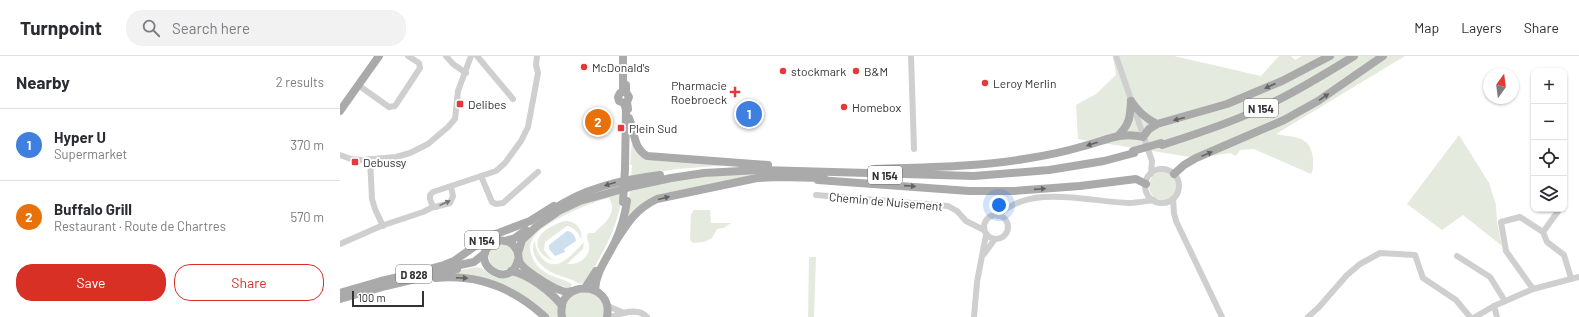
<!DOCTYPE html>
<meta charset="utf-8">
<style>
:root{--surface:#fff;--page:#f2f2f3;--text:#2b2b33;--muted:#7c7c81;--line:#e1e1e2;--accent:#d93025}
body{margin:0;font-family:Barlow,sans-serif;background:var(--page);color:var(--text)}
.controls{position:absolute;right:12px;top:12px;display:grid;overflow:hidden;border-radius:8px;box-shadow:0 1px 3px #0004}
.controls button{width:36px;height:36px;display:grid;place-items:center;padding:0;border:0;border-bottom:1px solid var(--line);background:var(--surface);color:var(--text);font:20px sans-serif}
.compass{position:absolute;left:1143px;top:12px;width:36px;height:36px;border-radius:50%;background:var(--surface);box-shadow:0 1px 3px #0004;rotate:14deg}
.scale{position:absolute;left:12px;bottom:10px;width:72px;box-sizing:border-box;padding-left:4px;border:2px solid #323232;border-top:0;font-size:11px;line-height:14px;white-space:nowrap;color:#323232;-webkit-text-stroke:3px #fff;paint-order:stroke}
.you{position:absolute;left:659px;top:149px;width:14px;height:14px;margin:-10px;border:3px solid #fff;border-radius:50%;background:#1a73e8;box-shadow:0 0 0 6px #1a73e833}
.badge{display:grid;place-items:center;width:26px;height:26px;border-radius:50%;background:var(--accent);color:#fff;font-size:13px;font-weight:700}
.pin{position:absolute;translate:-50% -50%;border:2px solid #fff;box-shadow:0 1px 4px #0006}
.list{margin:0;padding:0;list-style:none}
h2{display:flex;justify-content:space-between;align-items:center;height:52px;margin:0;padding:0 16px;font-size:17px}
h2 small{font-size:13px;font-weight:400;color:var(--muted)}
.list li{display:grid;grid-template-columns:26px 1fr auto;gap:12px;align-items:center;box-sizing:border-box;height:72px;padding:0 16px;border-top:1px solid var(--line)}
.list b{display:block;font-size:15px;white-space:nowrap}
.list p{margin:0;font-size:13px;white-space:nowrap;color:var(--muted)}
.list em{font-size:13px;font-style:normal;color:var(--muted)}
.actions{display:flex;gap:8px;padding:12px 16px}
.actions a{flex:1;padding:9px 0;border:1px solid var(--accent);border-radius:16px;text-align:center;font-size:14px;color:var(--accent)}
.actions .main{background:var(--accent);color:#fff}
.icon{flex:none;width:22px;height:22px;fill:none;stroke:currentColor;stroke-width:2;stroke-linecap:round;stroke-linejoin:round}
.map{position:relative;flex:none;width:1239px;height:261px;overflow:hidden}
header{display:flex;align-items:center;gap:24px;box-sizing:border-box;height:56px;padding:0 20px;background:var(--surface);border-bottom:1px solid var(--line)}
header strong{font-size:19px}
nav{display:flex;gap:22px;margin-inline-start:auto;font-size:14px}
.search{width:280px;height:36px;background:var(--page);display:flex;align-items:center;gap:10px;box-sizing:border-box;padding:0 14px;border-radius:16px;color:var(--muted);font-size:15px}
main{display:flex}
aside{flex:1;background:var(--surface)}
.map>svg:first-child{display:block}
.green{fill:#e4ebde}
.water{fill:#cedfed}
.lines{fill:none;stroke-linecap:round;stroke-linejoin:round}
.minor{stroke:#cfcfcf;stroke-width:6}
.major{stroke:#aaa;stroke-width:8}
.major-bridge{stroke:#aaa;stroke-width:8}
.oneway{fill:#626262}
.oneway2{fill:#797979}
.poi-dot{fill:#e23b3e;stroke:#fff;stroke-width:1.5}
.labels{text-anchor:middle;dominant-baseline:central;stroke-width:4;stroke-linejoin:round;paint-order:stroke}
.shield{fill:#fff;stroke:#707070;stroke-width:1}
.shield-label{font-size:11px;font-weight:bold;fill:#323232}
.poi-label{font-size:12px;fill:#323232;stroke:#fff;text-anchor:start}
.street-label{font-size:12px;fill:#323232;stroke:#fff}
</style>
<header>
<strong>Turnpoint</strong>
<div class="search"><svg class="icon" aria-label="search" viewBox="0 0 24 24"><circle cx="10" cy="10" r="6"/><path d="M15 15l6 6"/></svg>Search here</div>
<nav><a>Map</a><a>Layers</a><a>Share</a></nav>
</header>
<main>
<aside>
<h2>Nearby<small>2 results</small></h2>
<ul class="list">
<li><span class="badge" style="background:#3f7fe0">1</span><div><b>Hyper U</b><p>Supermarket</p></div><em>370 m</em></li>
<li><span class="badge" style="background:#e8710a">2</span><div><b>Buffalo Grill</b><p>Restaurant · Route de Chartres</p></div><em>570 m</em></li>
</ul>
<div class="actions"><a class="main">Save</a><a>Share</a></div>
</aside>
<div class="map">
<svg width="1239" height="261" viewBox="0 0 1239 261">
<rect width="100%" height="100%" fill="#fff"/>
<g class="green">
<path d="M 773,0 L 834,0 L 921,20 L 939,0 L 951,0 L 955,4 L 962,0 L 1065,0 L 936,78 C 953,82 970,78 973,102 C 973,107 974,113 971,118 L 914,93 L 900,94 L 896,100 L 890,97 L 856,102 L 738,83 L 736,49 L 756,38 L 776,19 Z"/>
<path d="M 1119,79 L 1149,127 L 1156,149 L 1157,166 L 1162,190 L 1123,159 L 1102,174 L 1067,148 Z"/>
<path d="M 292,84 L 297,95 L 388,109 L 337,113 L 291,120 L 292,109 L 290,109 Z"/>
<circle cx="823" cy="130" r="14"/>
<path d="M 420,117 L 438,120 L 320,141 L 286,167 L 290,134 L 359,120 Z"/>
<path d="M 282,136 C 280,169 262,198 246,226 L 239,228 C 232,222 221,221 213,217 C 201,212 188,197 195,185 C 195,196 206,213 220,207 C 228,203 238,193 244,186 L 243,193 L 227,208 C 238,209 251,202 249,188 C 248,185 247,183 247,179 L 249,177 L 254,177 C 265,167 278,157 269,142 C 251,146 203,166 193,182 C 186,193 193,207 202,214 C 210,221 221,222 230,227 L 232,229 L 230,231 C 219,233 187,214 183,203 C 182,200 182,195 181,191 L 193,175 L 236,150 Z"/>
<path d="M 354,154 L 370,154 L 371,167 L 391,167 L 384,172 L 377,173 L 372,182 L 364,186 L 353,187 L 350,184 L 351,158 Z"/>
<path d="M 227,165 C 237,166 243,174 241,184 C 240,177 233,171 227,170 L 205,186 L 204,194 L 211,203 L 215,205 C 204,203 192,191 200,180 C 203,174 220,165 227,165 Z"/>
<circle cx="162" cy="201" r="13"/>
<path d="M 469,201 L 476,201 L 474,261 L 468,261 Z"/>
<path d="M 137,211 C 145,212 148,219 155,221 C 163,224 170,218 177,220 C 186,223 212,240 216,249 C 218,252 218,257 218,261 L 208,261 L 189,245 L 110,219 L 109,216 Z"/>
<path d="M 249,235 L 262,244 L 265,261 L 225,261 L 224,253 L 232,238 Z"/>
</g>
<path class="water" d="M 227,175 C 232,175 236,181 236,185 L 224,193 L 225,196 L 215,200 L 209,193 L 209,189 Z"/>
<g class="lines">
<g class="minor">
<path d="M 106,0 L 113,8 L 126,17"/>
<path d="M 137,0 L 173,43"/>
<path d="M 571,0 L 574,93"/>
<path d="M 776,0 L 812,105 L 811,118"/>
<path d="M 18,29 L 49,51 L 55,50 L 80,12 L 79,7 L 68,0"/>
<path d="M 0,99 L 11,103 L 22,104 L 56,101 L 70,97 L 88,88 L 108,71 L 115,63 L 118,35 L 131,0"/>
<path d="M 30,103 L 32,143 L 35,153 L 43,170"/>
<circle cx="822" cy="130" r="17"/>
<path d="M 141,120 L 152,146 L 156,148 L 163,147 L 198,116"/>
<path d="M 111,131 L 113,140 L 110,147 L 95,151 L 93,151 L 90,143 L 90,139 L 93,136 L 156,115 L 165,107 L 181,85 L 188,71 L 198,17 L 196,9 L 197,0"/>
<path d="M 476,139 L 608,150 L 617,155 L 626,165 L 644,174"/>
<path d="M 833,143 L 834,157 L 836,165 L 882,261"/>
<circle cx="656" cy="171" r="12"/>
<path d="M 658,160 C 689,127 750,146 789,147 C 797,147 806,145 814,144"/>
<path d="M 1203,176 L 1219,154"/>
<path d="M 0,188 L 41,170 L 83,156 L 93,151"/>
<path d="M 644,198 L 655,183"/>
<path d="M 1117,200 L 1150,221 L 1165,245"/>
<path d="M 1193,233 L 1166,195 L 1161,166 L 1180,161 L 1203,176 L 1207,186 L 1224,199 L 1231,222"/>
<path d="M 268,250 L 284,257"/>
<path d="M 1154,250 L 1157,261"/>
<path d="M 271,261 C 281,257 298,251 307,261"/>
<path d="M 634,261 L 637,226 L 646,179"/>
<path d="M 968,261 L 979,251 L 1007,219 L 1020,208 L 1040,197 L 1075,199 L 1083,222 L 1116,244 L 1130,261"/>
<path d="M 1135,261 L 1154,250 L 1193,233 L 1239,221"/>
</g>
<g class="major">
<path d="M 283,0 L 283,36 L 280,37 L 278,41 L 279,45 L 284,47 L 286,54 L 285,113"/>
<path d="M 286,29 L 286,36 L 289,41 L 287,46 L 288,53"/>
<path d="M 791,45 C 799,56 805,62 817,68"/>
<path d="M 0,55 L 39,0"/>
<path d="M 289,62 C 295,76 293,92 307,100 L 428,109"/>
<path d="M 778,80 C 790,68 790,61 791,45"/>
<path d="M 822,89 C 853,79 885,69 915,55 C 949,40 982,20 1014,0"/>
<path d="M 535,113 C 585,111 634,111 684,103 C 704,100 724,96 744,90 C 765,85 781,75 803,81 L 809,73 L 817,68 L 887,48 L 942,25 L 990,0"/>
<path d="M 834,118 L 844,109 L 856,102 L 944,64 L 978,45 L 1043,0"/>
<path d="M 478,124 L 629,135 L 674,135 L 740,130 L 796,123 L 806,128"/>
<path d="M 211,155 C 243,132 281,124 320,119"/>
<path d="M 165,185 L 175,182 L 186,174"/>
<path d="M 276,185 C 288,166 296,153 317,143 L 417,122 L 439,121 L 484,122"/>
<path d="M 178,197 L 182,184 L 197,170 L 219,155 L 240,145 L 294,130 L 331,122 L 364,117 L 419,114 L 634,120 L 709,114 L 764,105 L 794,97"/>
<path d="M 178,204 C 171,235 129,209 150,189 C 157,182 171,183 176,193 C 179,196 178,200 179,204 C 181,213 211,231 220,234 C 224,236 228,236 232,235"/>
<path d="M 110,211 L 134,206 L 145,197"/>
<path d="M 171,215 C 188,218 212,236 222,250"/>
<path d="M 59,221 L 104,209 L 114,205 L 148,181 L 190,165 L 214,150"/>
<path d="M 96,222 C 138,218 174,232 205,261"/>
<path d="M 245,232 L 256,215"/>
<path d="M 255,234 C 256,215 267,203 275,186 C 281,173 285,159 287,145"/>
<path d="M 0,237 L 41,225 L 63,220"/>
<path d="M 0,243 L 46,230 L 117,213"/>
<path d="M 222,261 C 215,223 274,223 267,261"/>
</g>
<g class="major-bridge">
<path d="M 793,95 L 821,87"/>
<path d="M 283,146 L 285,113"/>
</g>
</g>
<defs><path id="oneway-solid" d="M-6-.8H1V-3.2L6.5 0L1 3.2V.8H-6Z"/></defs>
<g class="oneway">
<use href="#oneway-solid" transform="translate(930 30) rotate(155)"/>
<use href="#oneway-solid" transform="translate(984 41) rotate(-34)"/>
<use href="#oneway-solid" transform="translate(839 63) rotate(166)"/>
<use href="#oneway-solid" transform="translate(752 88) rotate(163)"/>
<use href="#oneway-solid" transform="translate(867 98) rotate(-22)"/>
<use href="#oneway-solid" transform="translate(270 128) rotate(163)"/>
<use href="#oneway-solid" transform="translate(570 130) rotate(4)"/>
<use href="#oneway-solid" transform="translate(700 133) rotate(-4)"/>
<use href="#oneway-solid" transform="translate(324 142) rotate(-15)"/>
<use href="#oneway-solid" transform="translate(122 222) rotate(3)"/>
</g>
<use class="oneway2" href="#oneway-solid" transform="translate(105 147) rotate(-24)"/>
<g class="poi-dot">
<circle cx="244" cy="11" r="4"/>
<circle cx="443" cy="15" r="4"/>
<circle cx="516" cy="15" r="4"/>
<circle cx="645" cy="27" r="4"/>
<path d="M393 30h4v4h4v4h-4v4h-4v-4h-4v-4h4z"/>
<rect x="116" y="44" width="8" height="8" rx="2"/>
<circle cx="504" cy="51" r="4"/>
<rect x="277" y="68" width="8" height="8" rx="2"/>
<rect x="11" y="102" width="8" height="8" rx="2"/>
</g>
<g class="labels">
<g class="shield">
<rect x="904" y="43" width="34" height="18" rx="3"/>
<rect x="528" y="110" width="34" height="18" rx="3"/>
<rect x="125" y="175" width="34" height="18" rx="3"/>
<rect x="56" y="209" width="36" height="18" rx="3"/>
</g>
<g class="shield-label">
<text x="921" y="52">N 154</text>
<text x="545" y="119">N 154</text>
<text x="142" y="184">N 154</text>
<text x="74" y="218">D 828</text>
</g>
<g class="poi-label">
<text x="252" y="11">McDonald's</text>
<text x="451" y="15">stockmark</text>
<text x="524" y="15">B&amp;M</text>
<text x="653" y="27">Leroy Merlin</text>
<text x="387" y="29" text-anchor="end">Pharmacie<tspan x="387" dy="14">Roebroeck</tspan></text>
<text x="128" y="48">Delibes</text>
<text x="512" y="51">Homebox</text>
<text x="289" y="72">Plein Sud</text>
<text x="23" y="106">Debussy</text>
</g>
<g class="street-label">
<text transform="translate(546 145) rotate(5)">Chemin de Nuisement</text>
</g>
</g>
</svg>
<div class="controls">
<button>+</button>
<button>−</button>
<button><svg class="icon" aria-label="locate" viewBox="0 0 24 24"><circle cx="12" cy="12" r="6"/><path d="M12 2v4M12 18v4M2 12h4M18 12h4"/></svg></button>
<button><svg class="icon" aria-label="layers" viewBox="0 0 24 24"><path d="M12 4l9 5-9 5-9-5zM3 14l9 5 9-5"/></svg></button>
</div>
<svg class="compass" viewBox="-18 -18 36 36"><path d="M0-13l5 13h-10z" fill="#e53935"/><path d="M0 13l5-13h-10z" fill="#7c7c81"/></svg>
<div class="scale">100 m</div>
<div class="you"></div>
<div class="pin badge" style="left:409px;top:58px;background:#3f7fe0">1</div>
<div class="pin badge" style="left:258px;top:66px;background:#e8710a">2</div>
</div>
</main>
